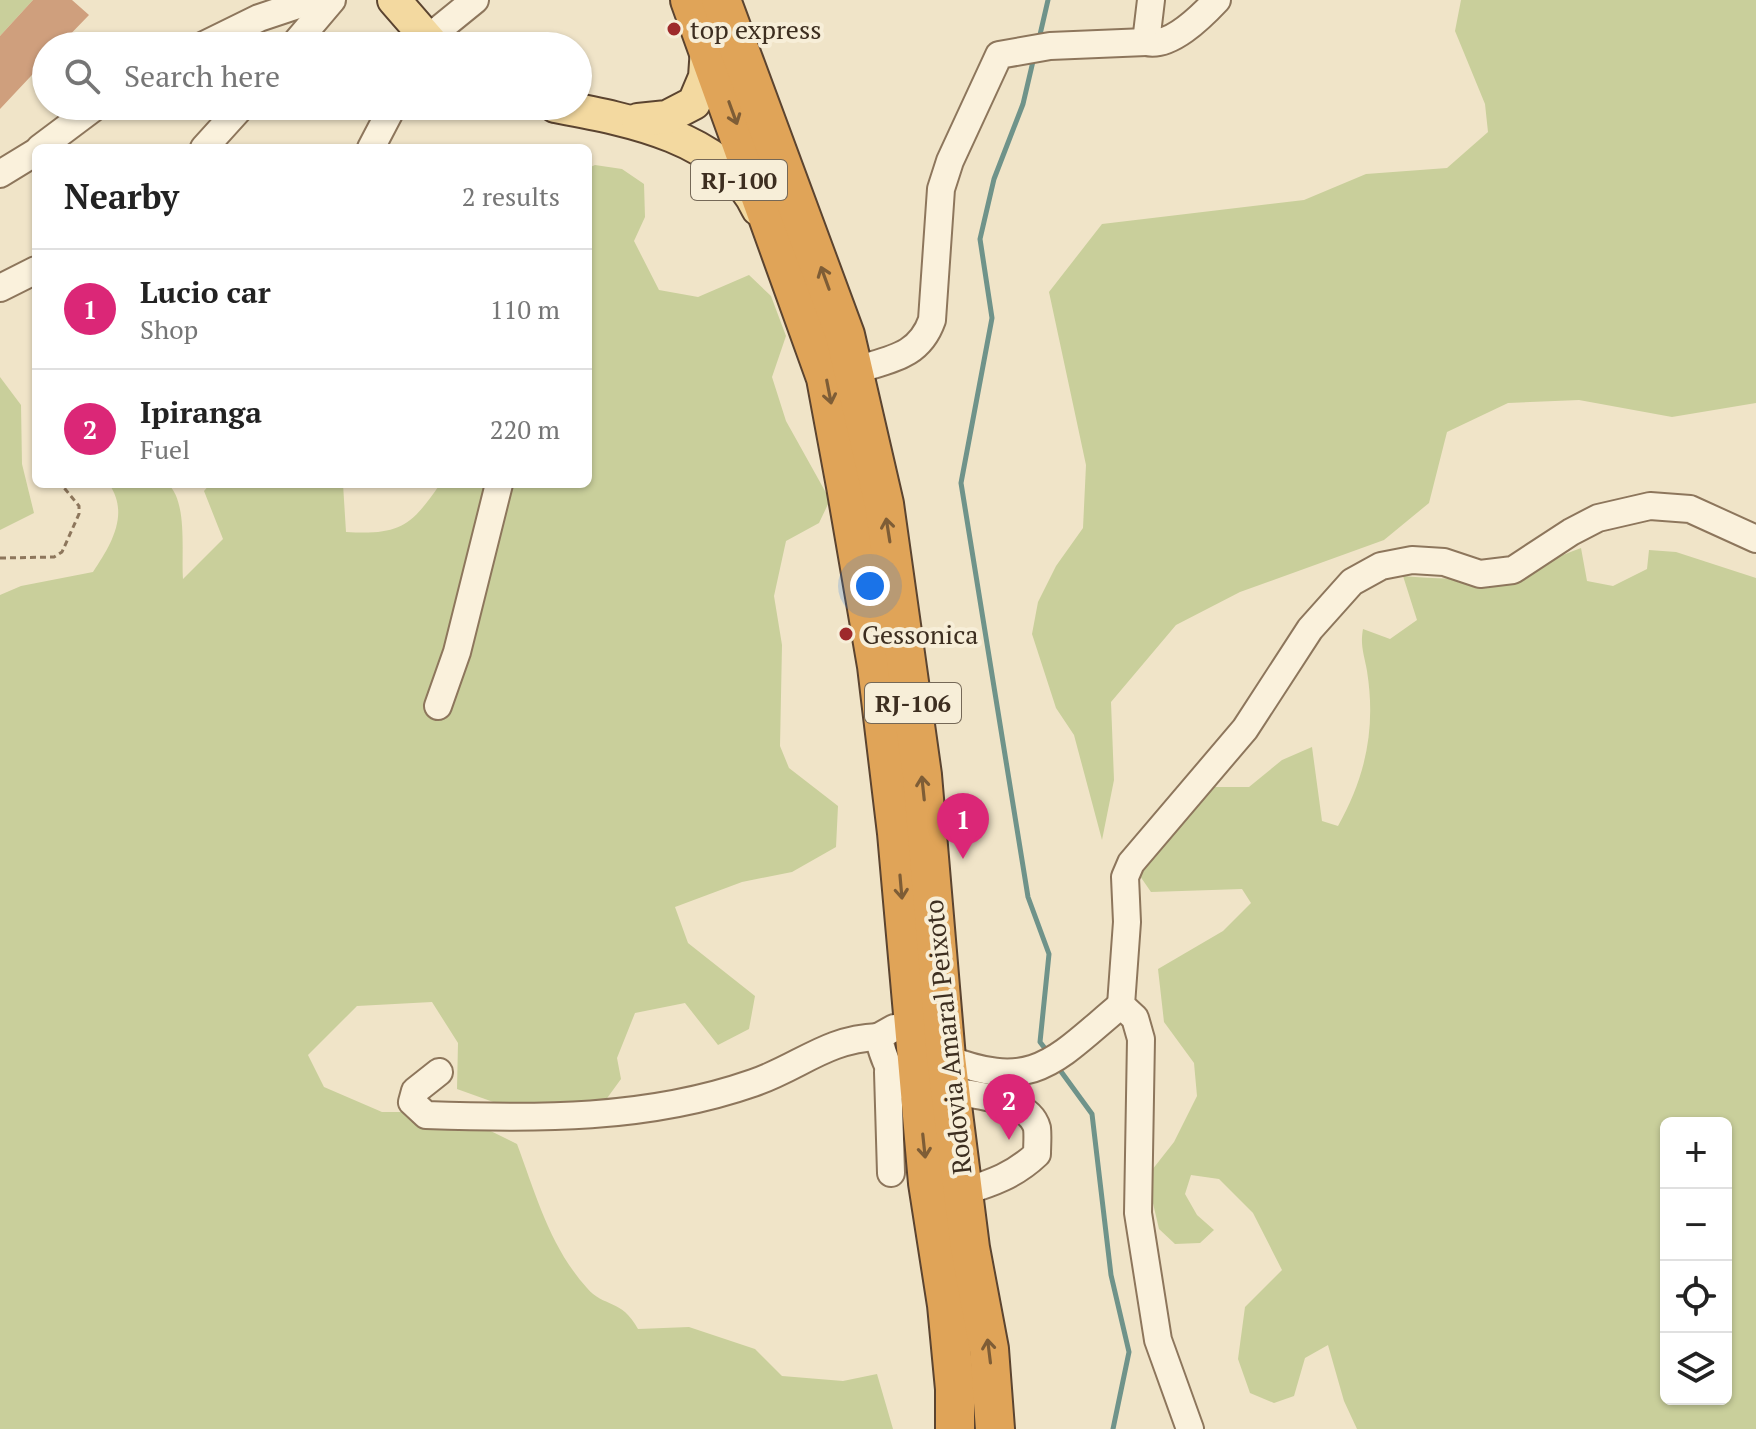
<!DOCTYPE html>
<meta charset="utf-8">
<style>
:root{--surface:#fff;--page:#f6f6f6;--text:#222;--muted:#767676;--line:#e0e0e0;--accent:#db2777}
body{margin:0;font-family:"PT Serif",serif;background:var(--page);color:var(--text)}
.controls{position:absolute;right:24px;bottom:24px;display:grid;overflow:hidden;border-radius:12px;box-shadow:0 2px 6px #0004}
.controls button{width:72px;height:72px;display:grid;place-items:center;padding:0;border:0;border-bottom:2px solid var(--line);background:var(--surface);color:var(--text);font:40px sans-serif}
.you{position:absolute;left:870px;top:586px;width:28px;height:28px;margin:-20px;border:6px solid #fff;border-radius:50%;background:#1a73e8;box-shadow:0 0 0 12px #1a73e833}
.badge{display:grid;place-items:center;width:52px;height:52px;border-radius:50%;background:var(--accent);color:#fff;font-size:26px;font-weight:700}
.pin{position:absolute;translate:-50% -66px;filter:drop-shadow(0 2px 4px #0008)}
.pin::after{content:'';position:absolute;top:42px;width:28px;height:24px;background:inherit;clip-path:polygon(0 0,100% 0,50% 100%)}
.list{margin:0;padding:0;list-style:none}
h2{display:flex;justify-content:space-between;align-items:center;height:104px;margin:0;padding:0 32px;font-size:34px}
h2 small{font-size:26px;font-weight:400;color:var(--muted)}
.list li{display:grid;grid-template-columns:52px 1fr auto;gap:24px;align-items:center;box-sizing:border-box;height:120px;padding:0 32px;border-top:2px solid var(--line)}
.list b{display:block;font-size:30px;white-space:nowrap}
.list p{margin:0;font-size:26px;white-space:nowrap;color:var(--muted)}
.list em{font-size:26px;font-style:normal;color:var(--muted)}
.icon{flex:none;width:44px;height:44px;fill:none;stroke:currentColor;stroke-width:2;stroke-linecap:round;stroke-linejoin:round}
.map{position:relative;flex:none;width:1756px;height:1429px;overflow:hidden}
.search{position:absolute;background:var(--surface);box-shadow:0 2px 6px #0004;left:32px;top:32px;width:560px;height:88px;display:flex;align-items:center;gap:20px;box-sizing:border-box;padding:0 28px;border-radius:44px;color:var(--muted);font-size:30px}
.panel{position:absolute;background:var(--surface);box-shadow:0 2px 6px #0004;left:32px;top:144px;width:560px;height:344px;border-radius:12px}
.map>svg:first-child{display:block}
.green{fill:#c9cf9b;fill-rule:evenodd}
.lines{fill:none;stroke-linecap:round;stroke-linejoin:round}
.stream{stroke:#6f938a;stroke-width:5}
.building{fill:#cf9f7d}
.minor-casing{stroke:#8d765c;stroke-width:30}
.major-casing{stroke:#5b4430;stroke-width:36}
.highway-casing{stroke:#5b4430;stroke-width:42}
.path{stroke:#8d765c;stroke-width:3;stroke-dasharray:6 4;stroke-linecap:butt}
.minor{stroke:#faf1dc;stroke-width:26}
.major{stroke:#f3d9a0;stroke-width:32}
.highway{stroke:#e0a458;stroke-width:38}
.oneway{stroke:#7e5d36}
.poi-dot{fill:#9e2a2b;stroke:#f7eed8;stroke-width:3}
.labels{text-anchor:middle;dominant-baseline:central;stroke-width:8;stroke-linejoin:round;paint-order:stroke}
.shield{fill:#f7eed8;stroke:#756857;stroke-width:2}
.shield-label{font-size:24px;font-weight:bold;fill:#3d2e20}
.poi-label{font-size:26px;fill:#3d2e20;stroke:#f7eed8;text-anchor:start}
.street-label{font-size:26px;fill:#3d2e20;stroke:#f7eed8}
</style>
<div class="map">
<svg width="1756" height="1429" viewBox="0 0 1756 1429">
<rect width="100%" height="100%" fill="#f0e4c8"/>
<g class="green">
<path d="M 0,0 L 33,0 L 0,36 Z"/>
<path d="M 1461,0 L 1756,0 L 1756,403 L 1672,417 L 1579,400 L 1508,403 L 1447,432 L 1429,503 L 1384,540 L 1240,592 L 1176,625 L 1111,702 L 1114,780 L 1102,840 L 1074,735 L 1056,708 L 1032,634 L 1038,602 L 1056,566 L 1083,528 L 1086,465 L 1049,292 L 1102,224 L 1304,200 L 1366,174 L 1447,168 L 1488,132 L 1485,104 L 1455,31 Z"/>
<path d="M 595,165 L 622,169 L 644,184 L 645,217 L 634,241 L 659,290 L 698,297 L 749,275 L 771,296 L 786,336 L 772,377 L 786,421 L 830,500 L 819,523 L 786,541 L 774,596 L 782,645 L 780,746 L 789,768 L 838,806 L 836,847 L 792,872 L 742,882 L 675,907 L 688,943 L 755,996 L 749,1029 L 718,1045 L 685,1003 L 635,1013 L 617,1058 L 621,1079 L 589,1123 L 555,1124 L 457,1089 L 458,1043 L 432,1002 L 357,1006 L 308,1055 L 324,1087 L 382,1112 L 452,1112 L 517,1144 C 536,1195 550,1247 587,1288 C 604,1308 621,1298 638,1329 L 689,1327 L 755,1349 L 782,1376 L 843,1381 L 877,1374 L 893,1429 L 0,1429 L 0,595 L 21,586 L 93,572 C 111,545 130,514 109,484 L 168,484 C 188,502 181,554 183,579 L 223,539 L 204,491 L 210,484 L 343,484 L 346,532 C 399,535 411,527 440,484 L 588,484 L 588,168 Z"/>
<path d="M 0,377 L 21,405 L 22,464 L 34,513 L 0,530 Z"/>
<path d="M 1581,548 L 1587,581 L 1613,586 L 1647,569 L 1649,550 L 1676,552 L 1756,578 L 1756,1429 L 1357,1429 L 1344,1401 L 1328,1345 L 1305,1358 L 1294,1396 L 1274,1403 L 1250,1393 L 1238,1359 L 1245,1307 L 1282,1270 L 1253,1213 L 1219,1179 L 1191,1175 L 1185,1194 L 1197,1215 L 1214,1230 L 1200,1243 L 1175,1244 L 1159,1229 L 1152,1199 L 1152,1170 L 1174,1142 L 1197,1096 L 1194,1063 L 1164,1022 L 1158,969 L 1223,931 L 1251,903 L 1242,889 L 1151,892 L 1133,866 L 1205,787 L 1249,787 L 1282,760 L 1312,747 L 1322,821 L 1338,826 C 1366,776 1376,728 1367,671 C 1364,654 1360,646 1363,629 L 1390,639 L 1417,620 L 1403,576 C 1477,583 1512,575 1581,548 ZM 1666,1123 L 1726,1123 L 1726,1399 L 1666,1399 Z"/>
</g>
<g class="lines">
<g class="stream">
<path d="M 1039,39 L 1048,0"/>
<path d="M 1034,57 L 1023,104 L 994,179 L 980,239 L 992,318 L 961,483 L 1028,897 L 1049,954 L 1040,1042 L 1047,1051"/>
<path d="M 1057,1066 L 1092,1114 L 1111,1275 L 1129,1352 L 1113,1429"/>
</g>
</g>
<path class="building" d="M 33,0 L 72,0 L 89,15 L 59,46 L 46,46 L 46,60 L 0,109 L 0,36 Z"/>
<g class="lines">
<defs>
<g id="minor">
<path d="M 1151,0 L 1146,42 C 1170,48 1201,17 1217,0"/>
<path d="M 427,39 L 475,0"/>
<path d="M 202,46 L 259,18 L 313,0"/>
<path d="M 293,46 L 332,0"/>
<path d="M 40,148 L 96,106"/>
<path d="M 204,148 L 242,106"/>
<path d="M 371,148 L 393,106"/>
<path d="M 0,174 L 36,152"/>
<path d="M 0,288 L 36,270"/>
<path d="M 856,370 C 890,359 919,357 932,320 L 941,189 L 950,161 L 999,55 L 1050,46 L 1146,42"/>
<path d="M 438,706 L 457,652 L 499,484"/>
<path d="M 894,1028 L 878,1037 C 886,1064 890,1082 919,1092"/>
<path d="M 946,1058 C 1034,1093 1055,1060 1121,1005"/>
<path d="M 439,1072 L 415,1091 L 412,1102 L 426,1115 C 536,1119 647,1120 753,1083 C 800,1067 826,1039 878,1037"/>
<path d="M 888,1072 L 891,1173"/>
<path d="M 950,1090 C 974,1096 1029,1098 1037,1128 C 1038,1136 1037,1146 1037,1154 C 1015,1175 992,1183 963,1192"/>
<path d="M 1190,1429 L 1158,1340 L 1138,1213 L 1141,1039 L 1135,1018 L 1121,1005 L 1127,922 L 1125,877 L 1131,863 L 1245,729 L 1310,629 L 1352,582 L 1381,566 L 1412,560 L 1444,562 L 1480,574 L 1513,570 L 1571,532 L 1598,518 L 1650,506 L 1690,509 L 1756,539"/>
</g>
<g id="major">
<path d="M 394,0 L 434,46"/>
<path d="M 555,106 C 625,119 724,136 758,209"/>
<path d="M 638,120 L 667,117 L 694,103 L 705,77 L 707,48"/>
</g>
<g id="highway">
<path d="M 690,0 L 826,378 L 846,486 L 877,666 L 897,833 L 928,1183 L 947,1305 L 955,1389 L 955,1429"/>
<path d="M 721,0 L 845,335 L 884,504 L 922,775 L 946,1058 L 970,1248 L 989,1349 L 995,1429"/>
</g>
</defs>
<use href="#minor" class="minor-casing"/>
<use href="#major" class="major-casing"/>
<use href="#highway" class="highway-casing"/>
<path class="path" d="M 0,558 L 54,557 L 62,552 L 79,514 L 79,506 L 61,484"/>
<use href="#minor" class="minor"/>
<use href="#major" class="major"/>
<use href="#highway" class="highway"/>
</g>
<defs><path id="oneway-shaft" d="M-6 0H5M1.5-3L5.5 0L1.5 3" fill="none" stroke-width="1.6" stroke-linecap="round" stroke-linejoin="round" transform="scale(2)"/></defs>
<g class="oneway">
<use href="#oneway-shaft" transform="translate(733 113) rotate(70)"/>
<use href="#oneway-shaft" transform="translate(825 278) rotate(-110)"/>
<use href="#oneway-shaft" transform="translate(829 392) rotate(79)"/>
<use href="#oneway-shaft" transform="translate(888 530) rotate(-99)"/>
<use href="#oneway-shaft" transform="translate(923 788) rotate(-96)"/>
<use href="#oneway-shaft" transform="translate(901 887) rotate(85)"/>
<use href="#oneway-shaft" transform="translate(924 1146) rotate(84)"/>
<use href="#oneway-shaft" transform="translate(989 1351) rotate(-97)"/>
</g>
<g class="poi-dot">
<circle cx="674" cy="29" r="8"/>
<circle cx="846" cy="634" r="8"/>
</g>
<g class="labels">
<g class="shield">
<rect x="691" y="160" width="96" height="40" rx="6"/>
<rect x="865" y="683" width="96" height="40" rx="6"/>
</g>
<g class="shield-label">
<text x="739" y="180">RJ-100</text>
<text x="913" y="703">RJ-106</text>
</g>
<g class="poi-label">
<text x="690" y="29">top express</text>
<text x="862" y="634">Gessonica</text>
</g>
<g class="street-label">
<text transform="translate(947 1037) rotate(-96)">Rodovia Amaral Peixoto</text>
</g>
</g>
</svg>
<div class="controls">
<button>+</button>
<button>−</button>
<button><svg class="icon" aria-label="locate" viewBox="0 0 24 24"><circle cx="12" cy="12" r="6"/><path d="M12 2v4M12 18v4M2 12h4M18 12h4"/></svg></button>
<button><svg class="icon" aria-label="layers" viewBox="0 0 24 24"><path d="M12 4l9 5-9 5-9-5zM3 14l9 5 9-5"/></svg></button>
</div>
<div class="you"></div>
<div class="pin badge" style="left:963px;top:859px">1</div>
<div class="pin badge" style="left:1009px;top:1140px">2</div>
<div class="search"><svg class="icon" aria-label="search" viewBox="0 0 24 24"><circle cx="10" cy="10" r="6"/><path d="M15 15l6 6"/></svg>Search here</div>
<section class="panel">
<h2>Nearby<small>2 results</small></h2>
<ul class="list">
<li><span class="badge">1</span><div><b>Lucio car</b><p>Shop</p></div><em>110 m</em></li>
<li><span class="badge">2</span><div><b>Ipiranga</b><p>Fuel</p></div><em>220 m</em></li>
</ul>
</section>
</div>
